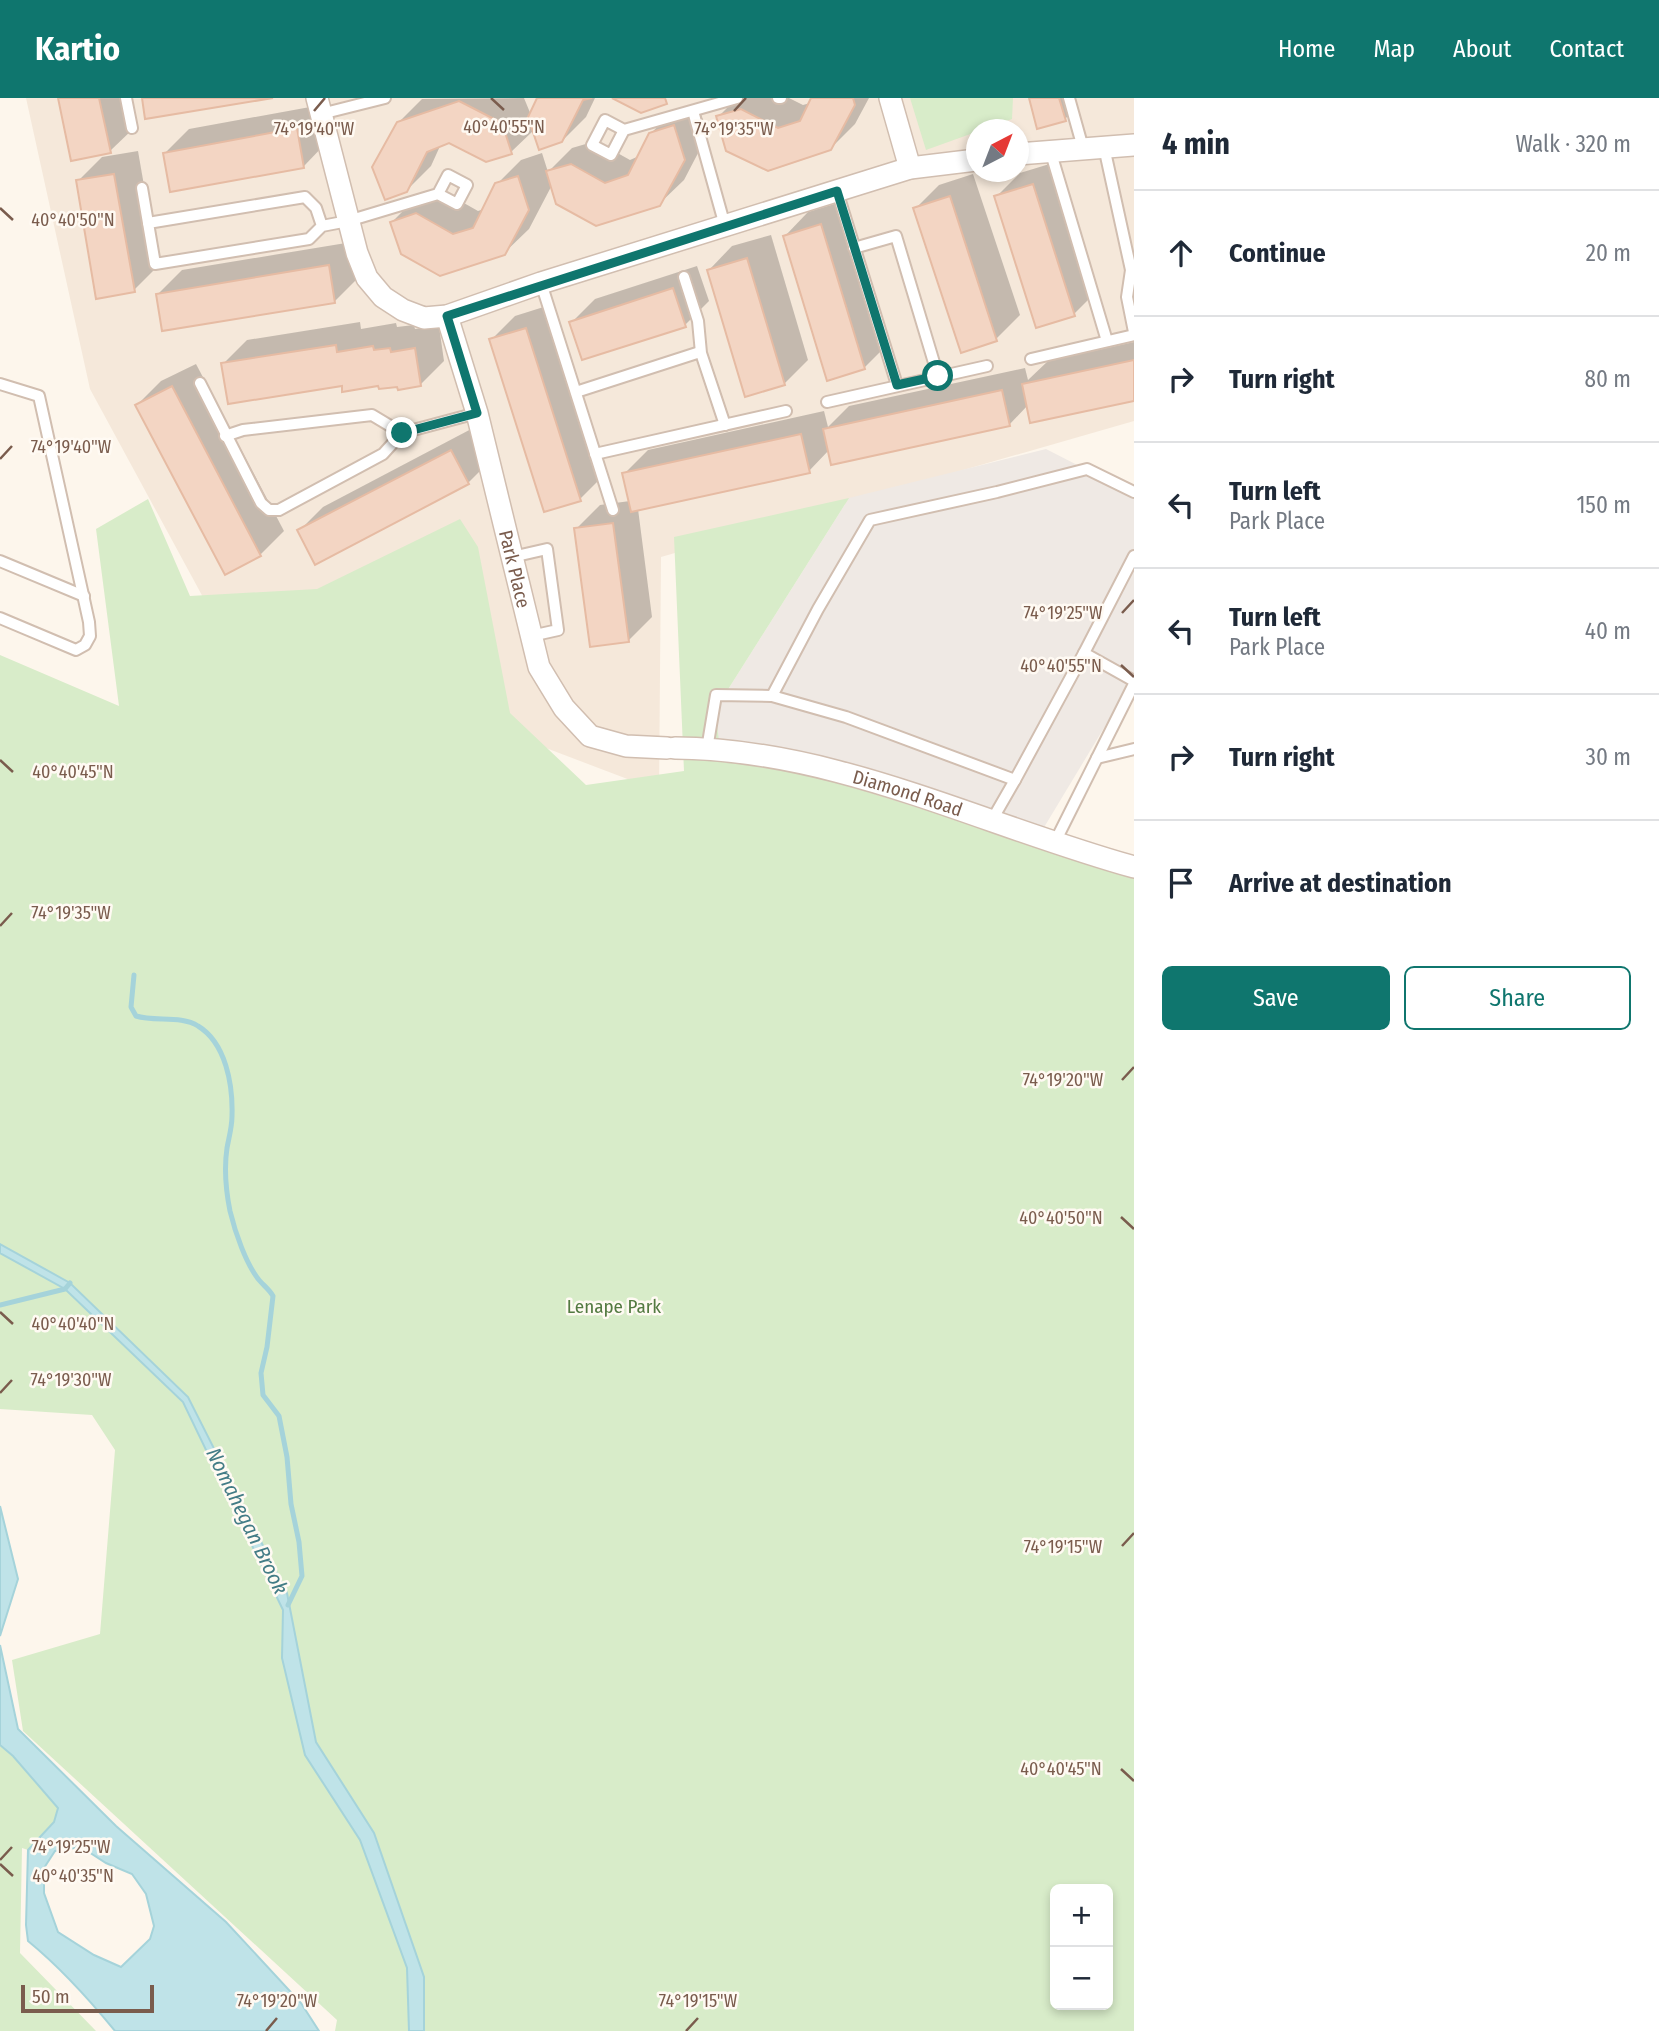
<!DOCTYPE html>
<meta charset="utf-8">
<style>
:root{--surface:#fff;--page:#f2f2f3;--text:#1f2937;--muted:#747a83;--line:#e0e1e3;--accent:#0f766e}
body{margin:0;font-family:"Fira Sans Condensed",sans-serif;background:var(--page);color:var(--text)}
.controls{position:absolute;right:21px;bottom:21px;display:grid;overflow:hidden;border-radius:10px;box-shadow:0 4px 10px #0003}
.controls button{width:63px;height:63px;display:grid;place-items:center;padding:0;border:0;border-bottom:2px solid var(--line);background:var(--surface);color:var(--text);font:35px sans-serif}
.compass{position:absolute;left:966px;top:21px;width:63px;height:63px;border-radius:50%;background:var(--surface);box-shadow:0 4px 10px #0003;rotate:42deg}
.scale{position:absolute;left:21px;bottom:18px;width:133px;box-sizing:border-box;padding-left:7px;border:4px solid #7a5c4d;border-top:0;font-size:19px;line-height:24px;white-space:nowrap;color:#7a5c4d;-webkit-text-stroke:5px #fffaf3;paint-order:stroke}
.stop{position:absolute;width:21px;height:21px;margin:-16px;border:5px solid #0f766e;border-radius:50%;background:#fff}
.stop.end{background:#0f766e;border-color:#fff;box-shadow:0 2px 7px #0008}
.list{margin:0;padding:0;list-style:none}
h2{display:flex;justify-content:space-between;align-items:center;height:91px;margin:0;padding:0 28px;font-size:30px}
h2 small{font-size:23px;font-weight:400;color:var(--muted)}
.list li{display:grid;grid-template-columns:46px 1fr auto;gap:21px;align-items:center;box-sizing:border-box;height:126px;padding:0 28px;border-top:2px solid var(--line)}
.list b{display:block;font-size:26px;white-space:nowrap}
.list p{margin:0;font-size:23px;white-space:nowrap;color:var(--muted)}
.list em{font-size:23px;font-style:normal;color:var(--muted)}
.actions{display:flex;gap:14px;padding:21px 28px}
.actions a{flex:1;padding:16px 0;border:2px solid var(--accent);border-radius:10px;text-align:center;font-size:24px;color:var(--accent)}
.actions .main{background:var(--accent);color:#fff}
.icon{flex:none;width:38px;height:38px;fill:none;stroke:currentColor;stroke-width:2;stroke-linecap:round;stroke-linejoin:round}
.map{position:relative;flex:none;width:1134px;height:1933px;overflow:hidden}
header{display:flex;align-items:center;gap:42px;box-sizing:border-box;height:98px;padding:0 35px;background:var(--accent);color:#fff}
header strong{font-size:33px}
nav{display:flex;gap:38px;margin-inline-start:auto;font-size:24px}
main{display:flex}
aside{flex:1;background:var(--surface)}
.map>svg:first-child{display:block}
.residential{fill:#f5e8da;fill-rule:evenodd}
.industrial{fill:#efe9e4}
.green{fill:#d8ecc9;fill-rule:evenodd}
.water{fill:#bfe3e8;stroke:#a5d3da;stroke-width:2;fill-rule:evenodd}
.shadow{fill:#0003}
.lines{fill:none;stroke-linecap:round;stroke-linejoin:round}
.stream{stroke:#a5d3da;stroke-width:5}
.building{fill:#f3d5c3;stroke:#e6bba3;stroke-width:2}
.lane-casing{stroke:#d1beb0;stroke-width:14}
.street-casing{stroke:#d1beb0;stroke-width:24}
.lane{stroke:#fff;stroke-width:10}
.street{stroke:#fff;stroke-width:21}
.route{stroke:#0f766e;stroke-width:9}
.ticks{fill:none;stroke:#7a5c4d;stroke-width:2.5}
.labels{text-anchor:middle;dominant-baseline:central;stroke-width:5;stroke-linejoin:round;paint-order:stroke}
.street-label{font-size:19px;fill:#7a5c4d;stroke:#fffaf3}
.park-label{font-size:19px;fill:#537a41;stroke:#fffaf3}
.water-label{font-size:21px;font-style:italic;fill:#437c86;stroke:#fffaf3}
.ticks-label{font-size:18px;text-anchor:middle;fill:#7a5c4d;stroke:#fffaf3;stroke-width:5;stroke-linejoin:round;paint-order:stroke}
</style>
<header>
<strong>Kartio</strong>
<nav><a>Home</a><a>Map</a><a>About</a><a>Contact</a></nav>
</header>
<main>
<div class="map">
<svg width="1134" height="1933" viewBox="0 0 1134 1933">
<rect width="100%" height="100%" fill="#fdf6ec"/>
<path class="residential" d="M 26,0 L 1134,0 L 1134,323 L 661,459 L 659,693 L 217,525 L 90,291 ZM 976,32 L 1018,32 L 1018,74 L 976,74 Z"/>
<path class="industrial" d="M 1046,351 L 1134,396 L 1134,580 L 1034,746 L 769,663 L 720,658 L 715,612 L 849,400 Z"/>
<g class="green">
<path d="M 910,0 L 1013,0 L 1012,21 L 983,31 L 976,32 L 976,34 L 926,52 Z"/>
<path d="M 849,400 L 715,612 L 721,658 L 769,663 L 1034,746 L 1134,774 L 1134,1933 L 335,1933 L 337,1922 L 23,1633 L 12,1562 L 100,1536 L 115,1352 L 92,1317 L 0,1311 L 0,557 L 119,608 L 96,431 L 148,401 L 190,498 L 317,491 L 460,421 L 478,449 L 510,615 L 586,687 L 684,673 L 674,439 ZM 1055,1791 L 1108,1791 L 1108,1907 L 1055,1907 Z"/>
<path d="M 0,1647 L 13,1658 L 58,1710 L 54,1724 L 28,1752 L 22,1750 L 20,1855 L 96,1933 L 0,1933 Z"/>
</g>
<g class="water">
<path d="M 0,1146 L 70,1185 L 188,1299 L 287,1495 L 316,1644 L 374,1735 L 424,1879 L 424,1933 L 409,1933 L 407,1870 L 360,1742 L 305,1657 L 282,1560 L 283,1512 L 183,1304 L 65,1191 L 0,1155 Z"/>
<path d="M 0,1408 L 18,1481 L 0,1538 Z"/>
<path d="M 0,1547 L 18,1631 L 116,1728 L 226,1824 L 301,1905 L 319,1933 L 115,1933 C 88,1900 61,1870 28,1843 L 26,1827 L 28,1752 L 54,1724 L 58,1710 L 13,1658 L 0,1647 ZM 81,1749 L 106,1765 L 132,1776 L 146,1796 L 154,1828 L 150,1841 L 121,1869 L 94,1857 L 58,1834 L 44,1795 L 44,1770 L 55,1753 Z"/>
</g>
<g class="shadow">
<path d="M 60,0 L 128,0 L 134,30 L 110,53 Z"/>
<path d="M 524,0 L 531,17 L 539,0 L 595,0 L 586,19 L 562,43 L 534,32 L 511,54 L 449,44 L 441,46 L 431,68 L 407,92 L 398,25 L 422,1 Z"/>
<path d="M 737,0 L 789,0 L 803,7 L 810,5 L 813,0 L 869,0 L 855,26 L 830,51 L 718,19 Z"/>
<path d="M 1030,0 L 1074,0 L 1077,9 L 1065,21 Z"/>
<path d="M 697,5 L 708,36 L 684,82 L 659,106 L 552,87 L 529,131 L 504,155 L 392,124 L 416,100 L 441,92 L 478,113 L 484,111 L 497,86 L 521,62 L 542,55 L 548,74 L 572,50 L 596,43 L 630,62 L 639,58 L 650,36 L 675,12 Z"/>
<path d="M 321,7 L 327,44 L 304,68 L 165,55 L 189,31 Z"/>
<path d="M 138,53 L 158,168 L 134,192 L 78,83 L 102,59 Z"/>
<path d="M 1056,64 L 1098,192 L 1074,216 L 996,99 L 1020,75 Z"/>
<path d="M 973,76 L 1020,217 L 996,241 L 915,111 L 939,87 Z"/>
<path d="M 844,103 L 888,246 L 864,270 L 785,138 L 808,114 Z"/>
<path d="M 771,137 L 808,262 L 784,286 L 709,172 L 732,148 Z"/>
<path d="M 352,144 L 358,180 L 334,204 L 158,196 L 182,172 Z"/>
<path d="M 697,168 L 709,203 L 685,227 L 571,225 L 595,201 Z"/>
<path d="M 550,207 L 604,377 L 580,401 L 491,242 L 515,218 Z"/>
<path d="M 360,224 L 361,231 L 396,225 L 397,229 L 414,227 L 415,231 L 439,228 L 444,263 L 420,287 L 343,286 L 223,266 L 247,242 Z"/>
<path d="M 1134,244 L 1134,301 L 1028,307 L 1009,327 L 829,352 L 809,373 L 638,411 L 652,519 L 628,543 L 576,431 L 600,407 L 630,403 L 624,376 L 648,352 L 824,313 L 828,329 L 849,308 L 1025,270 L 1028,282 L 1048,263 Z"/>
<path d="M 196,266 L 284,433 L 260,457 L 137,307 L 161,283 Z"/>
<path d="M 475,329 L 492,361 L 468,385 L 299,433 L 323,409 Z"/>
</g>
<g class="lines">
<g class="stream">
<path d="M 134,877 L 131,909 L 136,918 C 155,924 181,917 198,928 C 226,945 233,987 232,1018 C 232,1029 229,1039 227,1050 C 224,1070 226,1093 230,1113 C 235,1134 246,1166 259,1182 C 264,1188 269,1191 273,1198 L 267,1249 L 261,1275 L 263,1297 L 279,1318 L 287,1359 L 291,1406 L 299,1444 L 302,1478 L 288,1507"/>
<path d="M 0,1207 L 65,1191 L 70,1185"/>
</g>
</g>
<g class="building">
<path d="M 58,0 L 99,0 L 111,55 L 71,63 Z"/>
<path d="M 142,0 L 273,0 L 145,21 Z"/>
<path d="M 537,0 L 592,0 L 583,2 L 562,44 L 539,52 L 528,19 Z"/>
<path d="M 612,0 L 665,0 L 667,6 L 641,15 Z"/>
<path d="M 811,0 L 853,0 L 855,7 L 831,52 L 768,73 L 726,53 L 716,18 L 741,11 L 778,30 L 800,23 Z"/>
<path d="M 1029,0 L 1059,0 L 1066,23 L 1037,31 Z"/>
<path d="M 459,3 L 502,25 L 512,56 L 486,64 L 449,45 L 427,54 L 407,94 L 385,102 L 372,69 L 397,24 Z"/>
<path d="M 674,27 L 685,62 L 660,108 L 596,128 L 556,106 L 546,73 L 571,66 L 605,85 L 628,77 L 649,35 Z"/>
<path d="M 297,30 L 304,70 L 170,94 L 163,55 Z"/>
<path d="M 114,76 L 135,194 L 96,201 L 76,82 Z"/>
<path d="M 518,78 L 529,112 L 505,157 L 440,178 L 401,156 L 390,124 L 416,115 L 453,136 L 473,130 L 495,85 Z"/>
<path d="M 1033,86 L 1075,218 L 1036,230 L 994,98 Z"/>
<path d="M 950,98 L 997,243 L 961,255 L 913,110 Z"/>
<path d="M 821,126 L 865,271 L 827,283 L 783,138 Z"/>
<path d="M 747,160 L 785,287 L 745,299 L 707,172 Z"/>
<path d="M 329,167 L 335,205 L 162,233 L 156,196 Z"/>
<path d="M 673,190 L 686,229 L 582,262 L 569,224 Z"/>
<path d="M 526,230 L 581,403 L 544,414 L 489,241 Z"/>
<path d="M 336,247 L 337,254 L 373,248 L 374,252 L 390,250 L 391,254 L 415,250 L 421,288 L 398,292 L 397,289 L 379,291 L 378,288 L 342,294 L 342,288 L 228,306 L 221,265 Z"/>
<path d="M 1134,262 L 1134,303 L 1030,325 L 1022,286 Z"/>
<path d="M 172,288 L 261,458 L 225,477 L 135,307 Z"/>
<path d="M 1002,292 L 1010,328 L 831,367 L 823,331 Z"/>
<path d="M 801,336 L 810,375 L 631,414 L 622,375 Z"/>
<path d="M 451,352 L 469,386 L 315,467 L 297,432 Z"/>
<path d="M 613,425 L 629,544 L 590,549 L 574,430 Z"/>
</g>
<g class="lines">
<defs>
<g id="lane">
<path d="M 126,0 L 132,30"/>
<path d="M 778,0 L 781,0"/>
<path d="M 1069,0 L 1083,50"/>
<path d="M 693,13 L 725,128"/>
<path d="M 321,16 L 385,0"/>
<path d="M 624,32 L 611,57 L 592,47 L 605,22 L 624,32 L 737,0"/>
<path d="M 1104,49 L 1131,172 L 1127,199 L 1134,234"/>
<path d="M 1050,52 L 1107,243"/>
<path d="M 142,90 L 148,125"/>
<path d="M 837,93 L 897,287"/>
<path d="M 322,128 L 316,110 L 305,99 L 148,125 L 155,166 L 309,141 L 322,128 L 348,123 L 438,96 L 448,77 L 467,87 L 457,106 L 438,96"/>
<path d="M 854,150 L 896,138 L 938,278"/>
<path d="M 684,179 L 698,223 L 701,255 L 725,327"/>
<path d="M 541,185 L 613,412"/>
<path d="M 1031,261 L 1134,237"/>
<path d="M 200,285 L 261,405 L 269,412 L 279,412 L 383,356 L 402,335 L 477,315"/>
<path d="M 0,286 L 39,298 L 89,524 L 90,538 L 85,547 L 76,552 L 0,520"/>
<path d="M 576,294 L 700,254"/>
<path d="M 827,304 L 987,268"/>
<path d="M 225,338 L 243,332 L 372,317 L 402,335"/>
<path d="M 595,356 L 786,313"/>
<path d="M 1134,458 L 1084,555 L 1134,583"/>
<path d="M 512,459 L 547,451 L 558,532 L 531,538"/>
<path d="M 0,463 L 84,498"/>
<path d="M 707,651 L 716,597 L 772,598"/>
<path d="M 1097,660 L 1134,651"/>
<path d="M 1015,682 L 1084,555"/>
<path d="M 992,722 L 1015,682 L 846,619 L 772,598 L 818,511 L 870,422 L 997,394 L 1087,371 L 1134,394"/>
<path d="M 1055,744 L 1134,586"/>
</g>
<g id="street">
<path d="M 317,0 L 357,155 L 367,180 L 383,199 L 403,212 L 424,220 L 447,218 L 541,185 L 910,70 L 976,62"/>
<path d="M 890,0 L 910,70"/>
<path d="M 1018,56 L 1134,47"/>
<path id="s1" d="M 447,218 L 477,315 L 539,569 L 564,610 L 590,638 L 626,648 L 667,650"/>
<path id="s2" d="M 675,650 C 836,651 982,727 1134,769"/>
</g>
</defs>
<use href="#lane" class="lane-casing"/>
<use href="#street" class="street-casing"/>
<use href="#lane" class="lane"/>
<use href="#street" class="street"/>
</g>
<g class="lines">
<path class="route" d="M 402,335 L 477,315 L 447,218 L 837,93 L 897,287 L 938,278"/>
</g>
<path class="ticks" d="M 491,0 L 504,12M 314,13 L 325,0M 734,13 L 746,0M 0,110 L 13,122M 0,361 L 12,348M 1122,515 L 1134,502M 1121,567 L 1134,579M 0,662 L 13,674M 0,828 L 12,815M 1122,982 L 1134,969M 1121,1119 L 1134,1131M 0,1214 L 13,1226M 0,1295 L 12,1282M 1122,1448 L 1134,1435M 1121,1671 L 1134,1683M 0,1762 L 12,1749M 0,1766 L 13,1778M 266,1933 L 277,1920M 686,1933 L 698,1920"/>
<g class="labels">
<g class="street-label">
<text stroke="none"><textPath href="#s1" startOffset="262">Park Place</textPath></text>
<text stroke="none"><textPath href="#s2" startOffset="238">Diamond Road</textPath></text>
</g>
<g class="park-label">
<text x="614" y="1208">Lenape Park</text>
</g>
<g class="water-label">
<text transform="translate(247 1423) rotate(64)">Nomahegan Brook</text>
</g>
</g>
<g class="ticks-label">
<text x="504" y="35">40°40'55"N</text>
<text x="314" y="37">74°19'40"W</text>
<text x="734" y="37">74°19'35"W</text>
<text x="73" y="128">40°40'50"N</text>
<text x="71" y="355">74°19'40"W</text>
<text x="1063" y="521">74°19'25"W</text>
<text x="1061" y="574">40°40'55"N</text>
<text x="73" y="680">40°40'45"N</text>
<text x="71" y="821">74°19'35"W</text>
<text x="1063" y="988">74°19'20"W</text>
<text x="1061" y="1126">40°40'50"N</text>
<text x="73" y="1232">40°40'40"N</text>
<text x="71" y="1288">74°19'30"W</text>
<text x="1063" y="1455">74°19'15"W</text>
<text x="1061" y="1677">40°40'45"N</text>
<text x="71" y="1755">74°19'25"W</text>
<text x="73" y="1784">40°40'35"N</text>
<text x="277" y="1909">74°19'20"W</text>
<text x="698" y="1909">74°19'15"W</text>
</g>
</svg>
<div class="controls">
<button>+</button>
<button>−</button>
</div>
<svg class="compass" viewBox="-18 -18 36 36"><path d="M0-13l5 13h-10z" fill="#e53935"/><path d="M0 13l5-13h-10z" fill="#747a83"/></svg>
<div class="scale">50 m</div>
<div class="stop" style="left:938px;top:278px"></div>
<div class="stop end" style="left:402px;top:335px"></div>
</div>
<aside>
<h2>4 min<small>Walk · 320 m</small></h2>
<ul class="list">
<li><svg class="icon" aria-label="ahead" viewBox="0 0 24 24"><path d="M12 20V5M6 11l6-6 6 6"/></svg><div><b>Continue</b></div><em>20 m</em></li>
<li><svg class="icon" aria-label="right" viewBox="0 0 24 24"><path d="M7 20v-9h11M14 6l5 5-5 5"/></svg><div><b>Turn right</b></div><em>80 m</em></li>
<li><svg class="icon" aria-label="left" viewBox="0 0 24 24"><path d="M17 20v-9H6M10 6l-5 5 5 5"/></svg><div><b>Turn left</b><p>Park Place</p></div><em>150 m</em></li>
<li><svg class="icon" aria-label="left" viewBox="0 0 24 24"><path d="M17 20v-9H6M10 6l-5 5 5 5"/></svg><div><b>Turn left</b><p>Park Place</p></div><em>40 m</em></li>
<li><svg class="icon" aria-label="right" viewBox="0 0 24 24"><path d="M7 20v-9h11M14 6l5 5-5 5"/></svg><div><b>Turn right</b></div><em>30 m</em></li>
<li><svg class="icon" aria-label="arrive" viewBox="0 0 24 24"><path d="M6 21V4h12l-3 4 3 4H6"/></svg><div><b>Arrive at destination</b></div></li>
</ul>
<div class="actions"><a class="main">Save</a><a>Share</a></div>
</aside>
</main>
